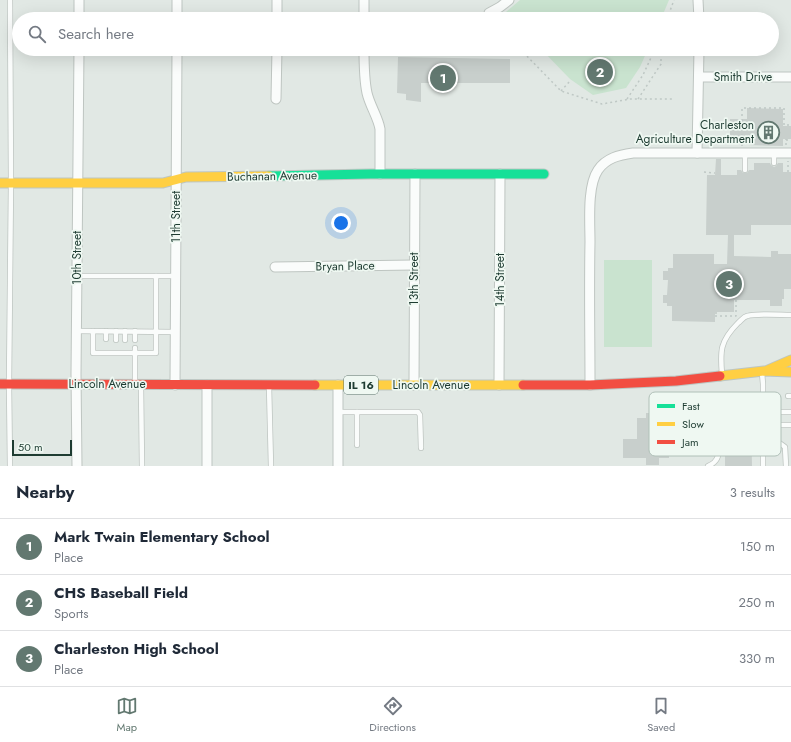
<!DOCTYPE html>
<style>
:root{--surface:#fff;--page:#f2f2f3;--text:#1f2937;--muted:#747a83;--line:#e0e1e3;--accent:#627870}
body{margin:0;font-family:Jost,sans-serif;background:var(--page);color:var(--text)}
.scale{position:absolute;left:12px;bottom:10px;width:60px;box-sizing:border-box;padding-left:4px;border:2px solid #1e3c32;border-top:0;font-size:11px;line-height:14px;white-space:nowrap;color:#1e3c32;-webkit-text-stroke:3px #eff8f2;paint-order:stroke}
.you{position:absolute;left:341px;top:223px;width:14px;height:14px;margin:-10px;border:3px solid #fff;border-radius:50%;background:#1a73e8;box-shadow:0 0 0 6px #1a73e833}
.badge{display:grid;place-items:center;width:26px;height:26px;border-radius:50%;background:var(--accent);color:#fff;font-size:13px;font-weight:700}
.pin{position:absolute;translate:-50% -50%;border:2px solid #fff;box-shadow:0 1px 4px #0006}
.list{margin:0;padding:0;list-style:none}
h2{display:flex;justify-content:space-between;align-items:center;height:52px;margin:0;padding:0 16px;font-size:17px}
h2 small{font-size:13px;font-weight:400;color:var(--muted)}
.list li{display:grid;grid-template-columns:26px 1fr auto;gap:12px;align-items:center;box-sizing:border-box;height:56px;padding:0 16px;border-top:1px solid var(--line)}
.list b{display:block;font-size:15px;white-space:nowrap}
.list p{margin:0;font-size:13px;white-space:nowrap;color:var(--muted)}
.list em{font-size:13px;font-style:normal;color:var(--muted)}
.icon{flex:none;width:22px;height:22px;fill:none;stroke:currentColor;stroke-width:2;stroke-linecap:round;stroke-linejoin:round}
.map{position:relative;flex:none;width:791px;height:466px;overflow:hidden}
.search{position:absolute;background:var(--surface);box-shadow:0 4px 16px #0002;left:12px;right:12px;top:12px;height:44px;display:flex;align-items:center;gap:10px;box-sizing:border-box;padding:0 14px;border-radius:22px;color:var(--muted);font-size:15px}
.sheet{height:220px;background:var(--surface)}
nav{display:flex;justify-content:space-around;align-items:center;box-sizing:border-box;height:56px;border-top:1px solid var(--line);background:var(--surface);font-size:11px;color:var(--muted)}
nav a{display:grid;justify-items:center;gap:2px}
nav .on{color:var(--accent)}
.map>svg:first-child{display:block}
.green{fill:#c9e3cf}
.building{fill:#c8cfcc}
.lines{fill:none;stroke-linecap:round;stroke-linejoin:round}
.lane-casing{stroke:#bec5c1;stroke-width:6}
.street-casing{stroke:#bec5c1;stroke-width:11}
.fast-casing{stroke:#bdc6c2;stroke-width:11}
.slow-casing{stroke:#bdc6c2;stroke-width:11}
.jam-casing{stroke:#bdc6c2;stroke-width:11}
.path{stroke:#bfc8c5;stroke-width:1.5;stroke-dasharray:2 3;stroke-linecap:butt}
.lane{stroke:#fafcfb;stroke-width:4.5}
.street{stroke:#fafcfb;stroke-width:9}
.fast{stroke:#16e098;stroke-width:9}
.slow{stroke:#ffcf43;stroke-width:9}
.jam{stroke:#f24e42;stroke-width:9}
.labels{text-anchor:middle;dominant-baseline:central;stroke-width:3.5;stroke-linejoin:round;paint-order:stroke}
.shield{fill:#eff8f2;stroke:#5d746c;stroke-width:1}
.shield-label{font-size:11px;font-weight:bold;fill:#1e3c32}
.street-label{font-size:12px;fill:#1e3c32;stroke:#eff8f2}
.poi-label{font-size:12px;fill:#1e3c32;stroke:#eff8f2;text-anchor:end}
.key{fill:#eff8f2;stroke:#b0c0b8;stroke-width:1}
.key-label{font-size:11px;fill:#1e3c32}
</style>
<div class="map">
<svg width="791" height="466" viewBox="0 0 791 466">
<rect width="100%" height="100%" fill="#e1e8e4"/>
<g class="green">
<path d="M 520,0 L 669,0 L 661,19 L 512,19 L 506,12 Z"/>
<path d="M 541,49 L 648,49 L 640,67 L 626,88 L 593,95 L 570,79 Z"/>
<rect x="604" y="260" width="48" height="87"/>
</g>
<g class="building">
<path d="M 398,57 L 510,59 L 510,83 L 421,83 L 421,102 L 406,100 L 406,94 L 397,93 Z"/>
<path d="M 747,108 L 783,109 L 783,126 L 791,126 L 791,139 L 783,139 L 783,146 L 746,145 L 746,142 L 730,142 L 730,119 L 747,119 Z"/>
<path d="M 716,159 L 721,159 L 721,175 L 737,175 L 737,170 L 741,170 L 743,173 L 747,173 L 749,170 L 754,170 L 754,163 L 770,163 L 771,165 L 774,167 L 776,166 L 778,163 L 783,163 L 783,172 L 791,172 L 791,225 L 751,225 L 751,235 L 734,235 L 734,256 L 771,257 L 771,251 L 778,251 L 778,254 L 791,254 L 791,289 L 784,289 L 784,299 L 782,299 L 782,306 L 770,306 L 770,300 L 734,300 L 734,312 L 715,312 L 715,322 L 672,321 L 672,306 L 667,306 L 667,303 L 663,303 L 663,295 L 667,295 L 668,280 L 663,280 L 663,271 L 668,271 L 668,268 L 673,268 L 673,254 L 714,254 L 714,264 L 727,264 L 728,235 L 706,235 L 707,175 L 715,175 Z"/>
<path d="M 646,413 L 669,413 L 669,458 L 659,458 L 659,465 L 646,465 L 646,458 L 623,458 L 623,439 L 637,439 L 637,418 L 646,418 Z"/>
<path d="M 725,418 L 751,418 L 752,466 L 725,466 Z"/>
</g>
<g class="lines">
<defs>
<g id="lane">
<path d="M 774,153 L 774,163"/>
<path d="M 745,170 L 745,153"/>
<path d="M 77,276 L 176,276"/>
<path d="M 77,331 L 175,332"/>
<path d="M 93,331 L 93,353 L 156,353 L 156,276"/>
<path d="M 106,331 L 106,339"/>
<path d="M 125,331 L 125,340"/>
<path d="M 135,331 L 135,340"/>
<path d="M 116,340 L 116,331"/>
<path d="M 135,348 L 135,383"/>
<path d="M 762,373 L 763,384 L 763,466"/>
<path d="M 722,374 C 720,351 720,341 738,323 C 741,321 743,317 747,316 C 757,313 780,315 791,315"/>
<path d="M 141,386 L 142,466"/>
<path d="M 269,386 L 271,466"/>
<path d="M 788,396 L 791,396"/>
<path d="M 688,410 L 763,405"/>
<path d="M 338,412 L 418,412 L 420,415 L 421,448"/>
<path d="M 357,412 L 357,445"/>
<path d="M 763,412 L 791,412"/>
<path d="M 763,425 L 791,425"/>
<path d="M 763,436 L 778,442 L 785,447 L 786,466"/>
<path d="M 10,466 L 9,384 L 11,183 L 10,0"/>
<path d="M 708,466 C 713,464 716,462 718,456 L 718,408"/>
</g>
<g id="street">
<path d="M 364,0 L 364,19"/>
<path d="M 698,0 L 699,19"/>
<path d="M 489,13 L 500,7 L 509,0"/>
<path d="M 79,19 L 79,0"/>
<path d="M 177,19 L 177,0"/>
<path d="M 277,19 L 277,0"/>
<path d="M 364,49 C 364,64 364,79 367,93 C 370,106 378,117 380,129 L 380,174"/>
<path d="M 699,77 L 791,77"/>
<path d="M 276,99 L 277,49"/>
<path d="M 697,153 L 699,49"/>
<path d="M 275,267 L 414,265"/>
<path d="M 175,385 L 177,49"/>
<path d="M 207,385 L 207,466"/>
<path d="M 338,385 L 338,466"/>
<path d="M 414,385 L 415,174"/>
<path d="M 499,385 L 500,174"/>
<path d="M 590,385 C 590,337 589,290 590,242 C 590,222 587,186 598,170 C 606,158 619,155 633,153 L 791,153"/>
<path d="M 77,466 L 76,374 L 79,49"/>
</g>
<path id="fast" d="M 269,176 L 370,174 L 544,174"/>
<g id="slow">
<path d="M 0,183 L 163,183 L 186,177 L 269,176"/>
<path d="M 768,370 L 791,360"/>
<path d="M 720,376 L 764,371 L 791,372"/>
<path d="M 315,385 L 523,385"/>
</g>
<g id="jam">
<path d="M 0,384 L 315,385"/>
<path d="M 523,385 L 590,385 L 676,381 L 720,376"/>
</g>
</defs>
<use href="#lane" class="lane-casing"/>
<use href="#street" class="street-casing"/>
<use href="#fast" class="fast-casing"/>
<use href="#slow" class="slow-casing"/>
<use href="#jam" class="jam-casing"/>
<g class="path">
<path d="M 503,19 L 503,14"/>
<path d="M 667,19 L 674,0"/>
<path d="M 520,49 L 561,91 L 602,104 L 630,99 L 673,99"/>
<path d="M 561,91 L 571,80"/>
<path d="M 627,99 L 643,75 L 655,49"/>
<path d="M 638,99 L 661,64 L 661,57"/>
<path d="M 786,140 L 791,140"/>
<path d="M 786,145 L 786,139"/>
<path d="M 742,146 L 742,108 L 784,108 L 784,125 L 791,125"/>
<path d="M 704,172 L 715,173"/>
<path d="M 788,172 L 788,161"/>
<path d="M 716,312 L 716,316"/>
<path d="M 715,316 L 736,316 L 736,294"/>
</g>
<use href="#lane" class="lane"/>
<use href="#street" class="street"/>
<use href="#fast" class="fast"/>
<use href="#slow" class="slow"/>
<use href="#jam" class="jam"/>
</g>
<defs>
<symbol id="building-ring" viewBox="-11 -11 22 22"><circle r="9.5" fill="#eff8f2" stroke="#627870" stroke-width="1.5"/><path d="M-4-6H4V6H1V3H-1V6H-4ZM-2.5-4.3h1.7v1.8h-1.7ZM.8-4.3h1.7v1.8H.8ZM-2.5-1h1.7V.8h-1.7ZM.8-1h1.7V.8H.8Z" fill="#627870"/></symbol>
</defs>
<g fill-rule="evenodd">
<use href="#building-ring" x="756" y="120" width="25" height="25"/>
</g>
<g class="labels">
<rect class="shield" x="344" y="376" width="34" height="18" rx="3"/>
<g class="shield-label">
<text x="361" y="385">IL 16</text>
</g>
<g class="street-label">
<text x="743" y="77">Smith Drive</text>
<text transform="translate(272 176) rotate(-1)">Buchanan Avenue</text>
<text transform="translate(176 217) rotate(-90)">11th Street</text>
<text transform="translate(77 258) rotate(-90)">10th Street</text>
<text transform="translate(345 266) rotate(-1)">Bryan Place</text>
<text transform="translate(414 279) rotate(-90)">13th Street</text>
<text transform="translate(500 280) rotate(-90)">14th Street</text>
<text x="107" y="384">Lincoln Avenue</text>
<text x="431" y="385">Lincoln Avenue</text>
</g>
<g class="poi-label">
<text x="754" y="125">Charleston<tspan x="754" dy="14">Agriculture Department</tspan></text>
</g>
</g>
<rect x="649" y="392" width="132" height="64" rx="6" class="key"/>
<rect x="657" y="404" width="18" height="4" fill="#16e098"/>
<rect x="657" y="422" width="18" height="4" fill="#ffcf43"/>
<rect x="657" y="440" width="18" height="4" fill="#f24e42"/>
<g class="key-label">
<text x="682" y="410">Fast</text>
<text x="682" y="428">Slow</text>
<text x="682" y="446">Jam</text>
</g>
</svg>
<div class="scale">50 m</div>
<div class="you"></div>
<div class="pin badge" style="left:443px;top:78px">1</div>
<div class="pin badge" style="left:600px;top:72px">2</div>
<div class="pin badge" style="left:729px;top:284px">3</div>
<div class="search"><svg class="icon" aria-label="search" viewBox="0 0 24 24"><circle cx="10" cy="10" r="6"/><path d="M15 15l6 6"/></svg>Search here</div>
</div>
<section class="sheet">
<h2>Nearby<small>3 results</small></h2>
<ul class="list">
<li><span class="badge">1</span><div><b>Mark Twain Elementary School</b><p>Place</p></div><em>150 m</em></li>
<li><span class="badge">2</span><div><b>CHS Baseball Field</b><p>Sports</p></div><em>250 m</em></li>
<li><span class="badge">3</span><div><b>Charleston High School</b><p>Place</p></div><em>330 m</em></li>
</ul>
</section>
<nav>
<a class="on"><svg class="icon" aria-label="map" viewBox="0 0 24 24"><path d="M3 6l6-2 6 2 6-2v14l-6 2-6-2-6 2zM9 4v14M15 6v14"/></svg>Map</a>
<a><svg class="icon" aria-label="directions" viewBox="0 0 24 24"><path d="M12 3l9 9-9 9-9-9zM9 14v-3h6M13 9l2 2-2 2"/></svg>Directions</a>
<a><svg class="icon" aria-label="saved" viewBox="0 0 24 24"><path d="M7 4h10v16l-5-4-5 4z"/></svg>Saved</a>
</nav>
